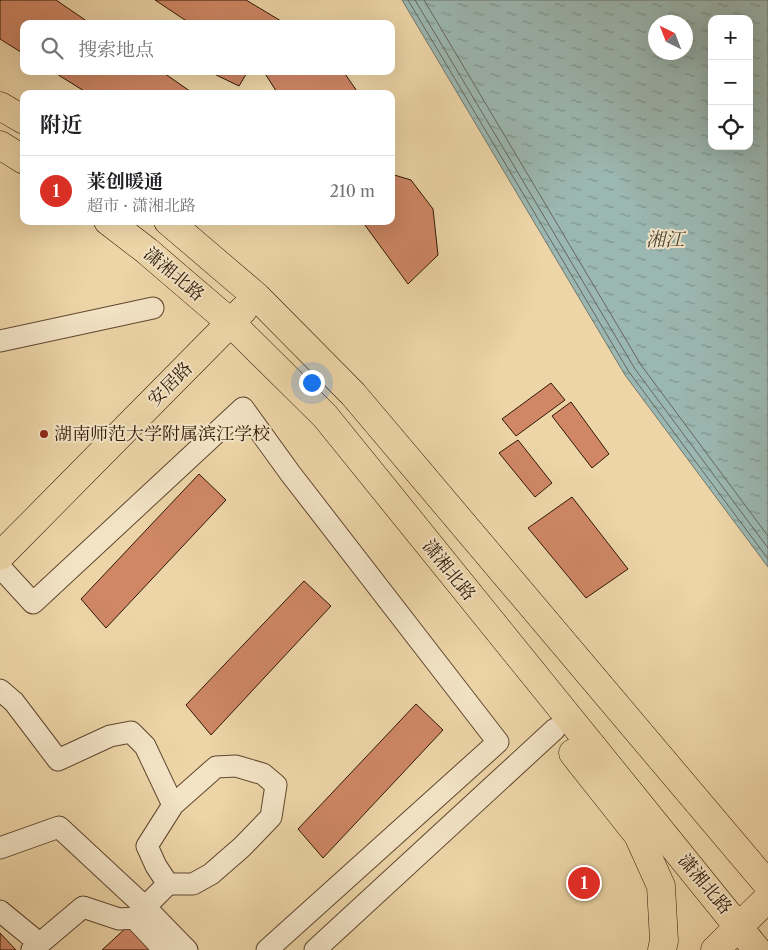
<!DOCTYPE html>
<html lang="zh">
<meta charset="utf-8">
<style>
:root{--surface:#fff;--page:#f2f2f2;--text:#202124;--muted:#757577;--line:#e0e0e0;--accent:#d93025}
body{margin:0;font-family:"Libre Caslon Text","Noto Serif SC",serif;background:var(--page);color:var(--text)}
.controls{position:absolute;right:15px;top:15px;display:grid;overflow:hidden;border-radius:10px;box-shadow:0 5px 20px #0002}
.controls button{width:45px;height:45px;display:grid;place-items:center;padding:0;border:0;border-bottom:1px solid var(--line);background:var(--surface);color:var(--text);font:25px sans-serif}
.compass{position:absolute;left:648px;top:15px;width:45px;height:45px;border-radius:50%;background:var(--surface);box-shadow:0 5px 20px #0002;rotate:318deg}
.you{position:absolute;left:311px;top:382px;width:18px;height:18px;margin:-12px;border:4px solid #fff;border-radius:50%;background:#1a73e8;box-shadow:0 0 0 8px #1a73e833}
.badge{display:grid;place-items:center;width:32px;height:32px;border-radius:50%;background:var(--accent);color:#fff;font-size:16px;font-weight:700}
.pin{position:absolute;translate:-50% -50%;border:2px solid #fff;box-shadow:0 1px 5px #0006}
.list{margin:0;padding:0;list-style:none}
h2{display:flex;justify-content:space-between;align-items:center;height:65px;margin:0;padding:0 20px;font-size:21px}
h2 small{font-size:16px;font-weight:400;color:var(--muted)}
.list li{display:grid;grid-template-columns:32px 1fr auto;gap:15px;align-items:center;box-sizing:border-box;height:70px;padding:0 20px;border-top:1px solid var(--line)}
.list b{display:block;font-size:19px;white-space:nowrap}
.list p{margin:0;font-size:16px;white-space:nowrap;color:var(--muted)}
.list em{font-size:16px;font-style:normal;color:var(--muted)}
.icon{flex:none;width:28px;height:28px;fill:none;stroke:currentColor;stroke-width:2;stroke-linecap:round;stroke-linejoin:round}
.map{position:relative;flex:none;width:768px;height:950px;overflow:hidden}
.search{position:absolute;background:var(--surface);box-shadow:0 5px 20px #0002;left:20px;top:20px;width:375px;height:55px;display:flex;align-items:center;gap:12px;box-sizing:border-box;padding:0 18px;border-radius:10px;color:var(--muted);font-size:19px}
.panel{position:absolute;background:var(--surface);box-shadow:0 5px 20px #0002;left:20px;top:90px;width:375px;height:135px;border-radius:10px}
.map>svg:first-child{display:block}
.water{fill:url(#water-ripples);stroke:#70776c;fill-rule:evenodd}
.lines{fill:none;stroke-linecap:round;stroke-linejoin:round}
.shore{stroke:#66675b;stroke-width:1}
.building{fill:#cf8765;stroke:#301705}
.minor-casing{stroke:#5f462e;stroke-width:23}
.major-casing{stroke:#301705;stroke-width:29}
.minor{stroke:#f3e4c6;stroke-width:21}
.major{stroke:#edd5a7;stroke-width:28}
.poi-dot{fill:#8f2418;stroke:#f3e4c6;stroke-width:2}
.labels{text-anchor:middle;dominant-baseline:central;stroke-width:4;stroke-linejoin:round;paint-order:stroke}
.street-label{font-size:18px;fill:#301705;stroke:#f3e4c6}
.poi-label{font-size:18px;fill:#301705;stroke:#f3e4c6;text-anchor:start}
.water-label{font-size:19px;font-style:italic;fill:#504739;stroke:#f3e4c6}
</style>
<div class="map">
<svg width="768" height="950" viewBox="0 0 768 950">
<defs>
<pattern id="water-ripples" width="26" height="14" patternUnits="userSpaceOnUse" patternTransform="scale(1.25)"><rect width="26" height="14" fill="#9bb7b1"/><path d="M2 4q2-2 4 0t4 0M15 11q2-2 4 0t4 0" fill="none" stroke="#7f948e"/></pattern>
</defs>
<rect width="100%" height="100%" fill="#edd5a7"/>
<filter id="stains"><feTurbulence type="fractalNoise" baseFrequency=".004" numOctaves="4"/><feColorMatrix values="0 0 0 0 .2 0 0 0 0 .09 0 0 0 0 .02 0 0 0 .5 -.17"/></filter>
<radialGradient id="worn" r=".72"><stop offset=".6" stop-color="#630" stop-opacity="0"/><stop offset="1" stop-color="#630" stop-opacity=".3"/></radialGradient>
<path class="water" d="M 402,0 L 768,0 L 768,567 L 625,375 ZM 712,19 L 749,19 L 749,146 L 712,146 ZM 656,22 L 686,22 L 686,52 L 656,52 Z"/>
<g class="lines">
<g class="shore">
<path d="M 408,0 L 629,372 L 768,559"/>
<path d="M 415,0 L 635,369 L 768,548"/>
<path d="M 424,0 L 641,365 L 768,536"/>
</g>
</g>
<g class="building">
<path d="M 0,0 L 56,0 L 91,24 L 24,24 L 24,54 L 0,39 Z"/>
<path d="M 155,0 L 246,0 L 281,21 L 279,24 L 191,24 Z"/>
<path d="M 52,71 L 161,71 L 194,94 L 89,94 Z"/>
<path d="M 208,71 L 248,71 L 239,86 Z"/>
<path d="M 271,71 L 343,71 L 359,94 L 278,94 L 266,75 Z"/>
<path d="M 391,174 L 411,180 L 433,209 L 438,255 L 408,284 L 362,221 L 391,221 Z"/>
<path d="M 551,383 L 565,400 L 516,436 L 502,419 Z"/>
<path d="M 571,402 L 609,454 L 592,468 L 552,416 Z"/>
<path d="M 518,440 L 552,483 L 535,497 L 499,453 Z"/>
<path d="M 199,474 L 226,500 L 106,628 L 81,599 Z"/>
<path d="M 572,497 L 628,569 L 586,598 L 528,528 Z"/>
<path d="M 304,581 L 331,606 L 211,735 L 186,705 Z"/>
<path d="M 416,704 L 443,730 L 323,858 L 298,829 Z"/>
<path d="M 129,925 L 152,950 L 102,950 Z"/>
<path d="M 0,933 L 16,950 L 0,950 Z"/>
</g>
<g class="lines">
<defs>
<g id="minor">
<path d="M 0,341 L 153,308"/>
<path d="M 0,567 L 33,603 L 243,408 L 290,473 L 498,742 L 267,950"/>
<path d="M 0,690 L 14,702 L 58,760 L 110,736 L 131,732 L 145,746 L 173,805"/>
<path d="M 236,766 L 263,774 L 276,785 L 271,817 L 242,847 L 211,874 L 193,884 L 168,884 L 156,866 L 147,846 L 173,805 L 216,767 Z"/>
<path d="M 0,848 L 59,827 L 145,907 L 168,884"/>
<path d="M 145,907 L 187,950"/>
<path d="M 0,911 L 39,943 L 32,950"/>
<path d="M 32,950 L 83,907 L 119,919 L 134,918 L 164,950"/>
<path d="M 315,950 L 555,729"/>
</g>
<g id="major">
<path d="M 0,106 L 24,120"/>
<path d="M 0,145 L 24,160"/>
<path d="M 108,221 L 147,251 L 231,323 L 325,416 L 757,950"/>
<path d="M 168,221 L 257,297 L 353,394 L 768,885"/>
<path d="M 0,556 L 243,310"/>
<path d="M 573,753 L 638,835 L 661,886 L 664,941 L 662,950"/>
<path d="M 715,950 L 768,898"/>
</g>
</defs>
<use href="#minor" class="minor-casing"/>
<use href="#major" class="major-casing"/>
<use href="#minor" class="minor"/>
<use href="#major" class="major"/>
</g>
<circle class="poi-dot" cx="44" cy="434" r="5"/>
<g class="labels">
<g class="street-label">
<text transform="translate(174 274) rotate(40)">潇湘北路</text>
<text transform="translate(170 384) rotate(-45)">安居路</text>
<text transform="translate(449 570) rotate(51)">潇湘北路</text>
<text transform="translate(705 884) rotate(50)">潇湘北路</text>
</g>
<g class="poi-label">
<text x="54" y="434">湖南师范大学附属滨江学校</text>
</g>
<g class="water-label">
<text x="665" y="239">湘江</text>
</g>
</g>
<rect width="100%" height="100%" filter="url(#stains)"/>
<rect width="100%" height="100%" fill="url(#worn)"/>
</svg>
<div class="controls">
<button>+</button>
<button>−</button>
<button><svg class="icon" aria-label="locate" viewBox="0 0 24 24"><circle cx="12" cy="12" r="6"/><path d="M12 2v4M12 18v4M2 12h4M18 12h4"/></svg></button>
</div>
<svg class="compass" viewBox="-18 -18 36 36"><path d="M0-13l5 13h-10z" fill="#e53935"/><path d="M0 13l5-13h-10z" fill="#757577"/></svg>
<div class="you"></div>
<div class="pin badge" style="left:584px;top:883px">1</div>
<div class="search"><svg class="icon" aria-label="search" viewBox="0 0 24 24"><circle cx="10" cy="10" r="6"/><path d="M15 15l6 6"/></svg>搜索地点</div>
<section class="panel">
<h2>附近<small></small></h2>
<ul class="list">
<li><span class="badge">1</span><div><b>莱创暖通</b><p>超市 · 潇湘北路</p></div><em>210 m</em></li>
</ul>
</section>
</div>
